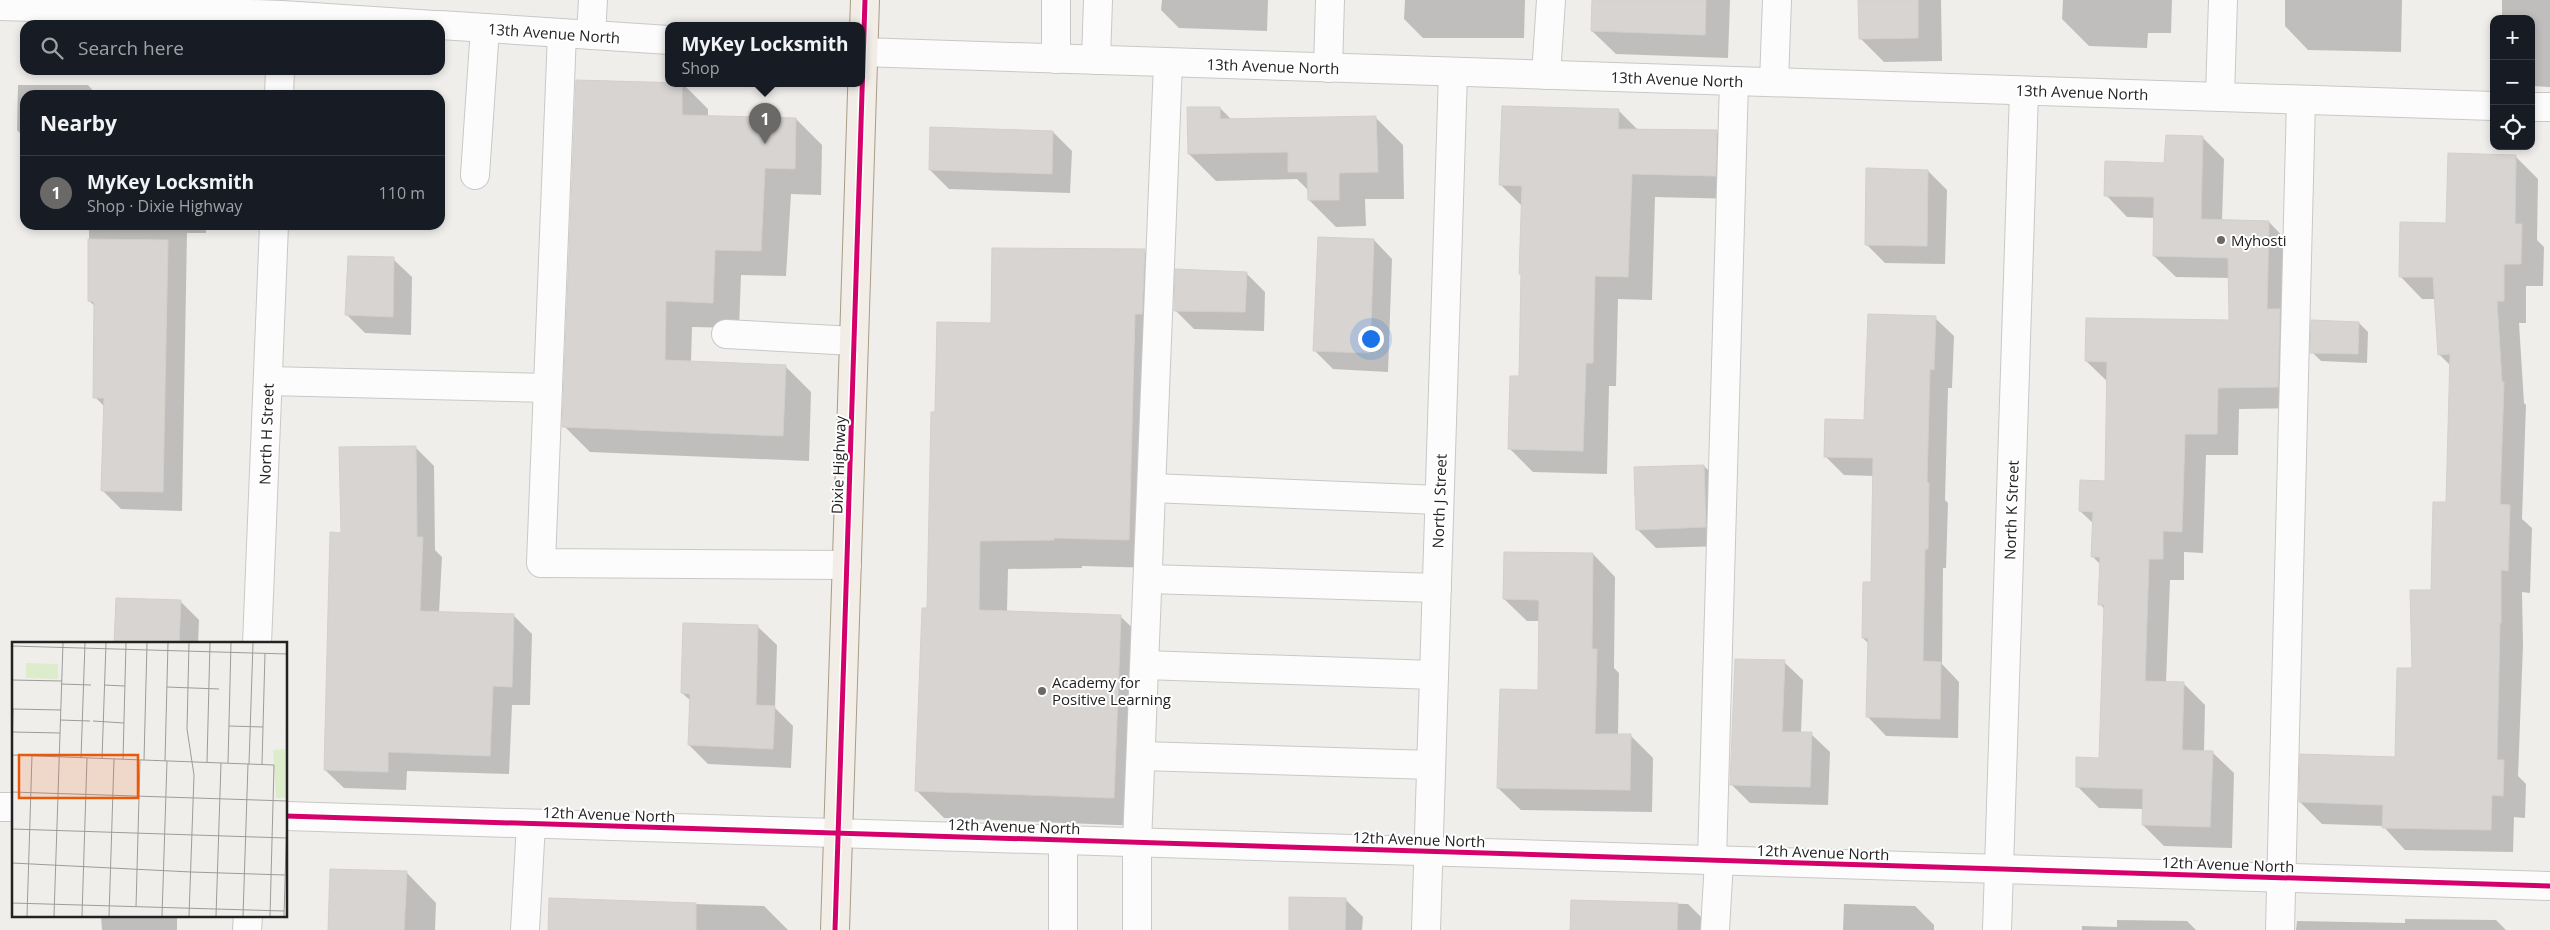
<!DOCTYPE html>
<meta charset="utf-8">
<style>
:root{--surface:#171b24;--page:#20242c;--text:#f1f3f6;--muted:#9ea1a6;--line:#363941;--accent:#6a6968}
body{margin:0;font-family:"Open Sans",sans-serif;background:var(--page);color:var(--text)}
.controls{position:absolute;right:15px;top:15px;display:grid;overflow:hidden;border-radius:10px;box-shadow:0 2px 8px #0003}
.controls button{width:45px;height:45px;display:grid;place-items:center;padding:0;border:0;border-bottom:1px solid var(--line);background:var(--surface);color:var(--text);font:25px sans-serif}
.you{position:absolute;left:1370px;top:338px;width:18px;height:18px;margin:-12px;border:4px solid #fff;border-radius:50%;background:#1a73e8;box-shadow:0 0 0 8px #1a73e833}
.badge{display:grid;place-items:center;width:32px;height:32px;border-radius:50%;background:var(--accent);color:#fff;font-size:16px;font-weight:700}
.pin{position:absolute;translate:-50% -41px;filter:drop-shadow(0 1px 2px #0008)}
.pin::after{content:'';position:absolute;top:26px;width:18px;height:15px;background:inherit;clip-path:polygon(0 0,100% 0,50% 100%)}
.popup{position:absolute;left:665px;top:22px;width:200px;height:65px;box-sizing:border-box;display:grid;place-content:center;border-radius:10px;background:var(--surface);filter:drop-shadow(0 1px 4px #0005);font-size:16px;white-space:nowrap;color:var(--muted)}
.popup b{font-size:19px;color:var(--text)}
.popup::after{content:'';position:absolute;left:50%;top:100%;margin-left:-10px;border:10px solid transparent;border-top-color:var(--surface)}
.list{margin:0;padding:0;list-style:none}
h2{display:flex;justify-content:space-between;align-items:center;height:65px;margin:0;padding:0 20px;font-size:21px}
h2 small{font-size:16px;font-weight:400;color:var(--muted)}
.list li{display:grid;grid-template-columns:32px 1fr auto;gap:15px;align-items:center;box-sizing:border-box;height:75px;padding:0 20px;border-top:1px solid var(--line)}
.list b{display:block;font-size:19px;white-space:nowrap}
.list p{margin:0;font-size:16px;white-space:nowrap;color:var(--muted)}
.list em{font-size:16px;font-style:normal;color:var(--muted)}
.icon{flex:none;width:28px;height:28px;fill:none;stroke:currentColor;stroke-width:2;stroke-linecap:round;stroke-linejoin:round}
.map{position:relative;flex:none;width:2550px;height:930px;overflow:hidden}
.search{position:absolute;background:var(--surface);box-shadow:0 2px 8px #0003;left:20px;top:20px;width:425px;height:55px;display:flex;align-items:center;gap:12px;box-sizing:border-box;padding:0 18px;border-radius:15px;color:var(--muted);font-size:19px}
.panel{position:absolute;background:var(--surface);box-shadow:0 2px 8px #0003;left:20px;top:90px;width:425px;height:140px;border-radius:15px}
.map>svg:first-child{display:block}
.shadow{fill:#0003}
.building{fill:#d7d4d2;stroke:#d3d0cc}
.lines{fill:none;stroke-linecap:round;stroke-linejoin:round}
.minor-casing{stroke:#c9c8c7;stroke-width:30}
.major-casing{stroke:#a79c86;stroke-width:30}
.minor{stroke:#fdfcfc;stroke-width:28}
.major{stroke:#f3ede7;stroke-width:28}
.cycleway-casing{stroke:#fff;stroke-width:8}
.cycleway{stroke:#d6006c;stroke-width:5}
.poi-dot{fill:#6a6968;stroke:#fff;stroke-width:2}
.labels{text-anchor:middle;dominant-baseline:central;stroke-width:4;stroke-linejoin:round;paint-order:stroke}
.street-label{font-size:15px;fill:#222;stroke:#fff}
.poi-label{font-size:15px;fill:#222;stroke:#fff;text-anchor:start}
.inset-road{fill:none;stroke:#9e9c9b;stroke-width:1}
.view{fill:#e8590c;fill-opacity:0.15;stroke:#e8590c;stroke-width:2.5}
.inset-edge{fill:none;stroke:#222;stroke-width:2.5}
</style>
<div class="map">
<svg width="2550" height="930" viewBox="0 0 2550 930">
<rect width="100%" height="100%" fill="#f0eeeb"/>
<g class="shadow">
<path d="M 1162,0 L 1268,0 L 1267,31 L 1179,28 L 1161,10 Z"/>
<path d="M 1405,0 L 1525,0 L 1524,38 L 1423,38 L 1404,19 Z"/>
<path d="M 1593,0 L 1730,0 L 1728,58 L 1616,54 L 1592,31 Z"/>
<path d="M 1860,0 L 1941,0 L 1942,61 L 1884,62 L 1860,38 Z"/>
<path d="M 2063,0 L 2172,0 L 2171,33 L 2148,33 L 2147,48 L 2089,46 L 2062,19 Z"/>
<path d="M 2285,0 L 2402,0 L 2401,52 L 2308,50 L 2285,26 Z"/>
<path d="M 2502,0 L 2550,0 L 2550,87 L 2531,86 L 2531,19 L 2502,19 Z"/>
<path d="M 577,81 L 682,83 L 708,109 L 708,117 L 796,119 L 822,145 L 821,195 L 791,194 L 786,276 L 741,275 L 739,328 L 692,327 L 691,362 L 785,366 L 811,392 L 809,461 L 590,452 L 564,426 Z"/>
<path d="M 18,85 L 88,85 L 97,95 L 25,95 L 25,138 L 17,130 Z"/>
<path d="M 1220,108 L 1232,120 L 1376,118 L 1403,145 L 1404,199 L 1365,199 L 1366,226 L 1336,227 L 1309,200 L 1309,191 L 1297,179 L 1216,181 L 1189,154 Z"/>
<path d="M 1619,111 L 1638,130 L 1716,131 L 1740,155 L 1739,199 L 1655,197 L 1652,300 L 1618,299 L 1616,386 L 1609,386 L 1607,474 L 1533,472 L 1510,449 L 1520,378 L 1522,206 L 1501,185 Z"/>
<path d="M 1053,132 L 1072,151 L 1070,193 L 949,189 L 930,170 Z"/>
<path d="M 2202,137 L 2224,159 L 2222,221 L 2269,222 L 2290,244 L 2299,408 L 2239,409 L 2238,455 L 2206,455 L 2203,553 L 2184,552 L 2184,580 L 2170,580 L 2166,683 L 2184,684 L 2205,705 L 2204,752 L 2212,752 L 2234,773 L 2232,848 L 2164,846 L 2143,825 L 2143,809 L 2099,808 L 2077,786 L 2100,759 L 2105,610 L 2100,604 L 2101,565 L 2093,557 L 2094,524 L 2080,511 L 2106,482 L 2108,382 L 2086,361 L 2230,322 L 2229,278 L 2176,277 L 2154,256 L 2155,218 L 2127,217 L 2106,195 L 2166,164 Z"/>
<path d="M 2516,157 L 2538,179 L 2537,240 L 2544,247 L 2543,286 L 2526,286 L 2526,323 L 2519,323 L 2524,403 L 2526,405 L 2522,519 L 2532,528 L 2530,593 L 2522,592 L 2523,645 L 2518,776 L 2526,784 L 2525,818 L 2514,817 L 2513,852 L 2405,850 L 2383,826 L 2322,824 L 2300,802 L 2396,758 L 2432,591 L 2447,504 L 2451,366 L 2439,354 L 2436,299 L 2422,299 L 2400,276 L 2447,224 Z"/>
<path d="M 1928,171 L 1947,190 L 1945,264 L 1885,263 L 1866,244 Z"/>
<path d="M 85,225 L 206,225 L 206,233 L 187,233 L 182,511 L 121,509 L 102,490 L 105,407 L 95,397 L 96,307 L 89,301 L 89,229 Z"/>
<path d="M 1374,240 L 1392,259 L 1388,372 L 1333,369 L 1314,350 Z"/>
<path d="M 1144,251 L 1173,279 L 1157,568 L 1082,566 L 1082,568 L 1008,569 L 1007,612 L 1120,616 L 1149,644 L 1142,826 L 944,818 L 916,790 L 928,609 L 936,413 L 992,324 Z"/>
<path d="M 393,259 L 412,277 L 411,335 L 365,333 L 347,315 Z"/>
<path d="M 1246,273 L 1265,292 L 1264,331 L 1194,329 L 1175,310 Z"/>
<path d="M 1935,318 L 1954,336 L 1952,388 L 1948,388 L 1945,500 L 1948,503 L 1946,568 L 1943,568 L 1942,664 L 1959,682 L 1958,738 L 1886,736 L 1868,717 L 1869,644 L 1863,638 L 1872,584 L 1874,476 L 1844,475 L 1825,456 L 1865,421 Z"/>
<path d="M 2359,323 L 2368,332 L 2367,363 L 2321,361 L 2312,352 Z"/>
<path d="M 415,447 L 434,466 L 435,550 L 442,557 L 439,613 L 513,615 L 532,634 L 530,705 L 512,705 L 509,774 L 407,771 L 406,790 L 344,788 L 325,770 L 342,534 Z"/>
<path d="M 1704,466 L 1723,485 L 1724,546 L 1656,548 L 1637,529 Z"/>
<path d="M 1593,554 L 1615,577 L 1614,668 L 1619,673 L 1618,735 L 1631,736 L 1653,758 L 1652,812 L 1521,810 L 1498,788 L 1539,691 L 1540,621 L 1527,621 L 1504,599 Z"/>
<path d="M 180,601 L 199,620 L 198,644 L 116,644 Z"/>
<path d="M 758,627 L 777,645 L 775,708 L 793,726 L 791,768 L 708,764 L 689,745 L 691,701 L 682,693 Z"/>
<path d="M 1784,662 L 1803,680 L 1801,733 L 1811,734 L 1830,752 L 1828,805 L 1750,803 L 1731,784 Z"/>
<path d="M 406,872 L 436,903 L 435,930 L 329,930 Z"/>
<path d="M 1345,899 L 1363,917 L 1362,930 L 1290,930 Z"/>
<path d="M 550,900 L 764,906 L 788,930 L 549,930 Z"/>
<path d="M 1572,901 L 1688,904 L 1707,923 L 1707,930 L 1571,930 Z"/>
<path d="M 1844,904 L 1915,906 L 1934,925 L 1934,930 L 1843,930 Z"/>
<path d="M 101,916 L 177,916 L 177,930 L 102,930 Z"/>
<path d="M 2405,919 L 2496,920 L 2506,930 L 2296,930 L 2297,921 L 2405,923 Z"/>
<path d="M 2117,920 L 2187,921 L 2196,930 L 2082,930 L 2082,926 L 2117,927 Z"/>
</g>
<g class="building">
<path d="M 1592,0 L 1706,0 L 1705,35 L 1591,31 Z"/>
<path d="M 1858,0 L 1918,0 L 1918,38 L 1859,39 Z"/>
<path d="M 576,80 L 682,83 L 682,115 L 796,118 L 795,169 L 765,168 L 761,251 L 715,250 L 713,303 L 666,301 L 665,360 L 786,365 L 783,436 L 562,427 Z"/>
<path d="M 1502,106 L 1619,109 L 1618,129 L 1717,130 L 1716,176 L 1632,174 L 1628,277 L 1595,276 L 1593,363 L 1586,363 L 1583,451 L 1508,449 L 1510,376 L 1519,376 L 1521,274 L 1519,274 L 1522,186 L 1499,185 Z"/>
<path d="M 1187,107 L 1220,107 L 1220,119 L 1376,116 L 1378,172 L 1339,173 L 1339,200 L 1308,200 L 1307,172 L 1288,172 L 1288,152 L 1188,154 Z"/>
<path d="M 930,127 L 1053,131 L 1052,174 L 929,170 Z"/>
<path d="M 2166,135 L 2203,136 L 2201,219 L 2269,221 L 2267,309 L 2280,309 L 2278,387 L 2218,388 L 2217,434 L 2185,434 L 2182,532 L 2163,531 L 2163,559 L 2149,559 L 2145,681 L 2184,682 L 2182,750 L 2213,751 L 2210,827 L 2142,825 L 2143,789 L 2076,787 L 2076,757 L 2099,758 L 2104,605 L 2098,605 L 2100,557 L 2091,557 L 2093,512 L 2079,511 L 2080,480 L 2105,481 L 2107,362 L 2085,361 L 2086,318 L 2229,320 L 2228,258 L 2153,256 L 2154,197 L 2104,196 L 2105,161 L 2164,163 Z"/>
<path d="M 2448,153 L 2516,155 L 2515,224 L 2522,224 L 2521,264 L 2504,264 L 2504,301 L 2497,301 L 2502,382 L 2504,382 L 2500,504 L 2510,505 L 2508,571 L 2501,570 L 2501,623 L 2500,623 L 2497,760 L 2504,760 L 2503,796 L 2492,795 L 2491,830 L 2382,828 L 2383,805 L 2299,802 L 2300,754 L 2395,757 L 2397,668 L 2412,668 L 2410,590 L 2431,590 L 2433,502 L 2446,502 L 2450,354 L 2438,355 L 2433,277 L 2399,277 L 2400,222 L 2446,223 Z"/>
<path d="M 1866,168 L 1928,170 L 1927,246 L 1865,245 Z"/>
<path d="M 1318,237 L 1374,239 L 1370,353 L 1313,351 Z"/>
<path d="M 88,239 L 168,240 L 163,492 L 101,491 L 104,398 L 93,398 L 94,302 L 88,301 Z"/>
<path d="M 992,248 L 1145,249 L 1142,314 L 1135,314 L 1129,540 L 1054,538 L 1054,540 L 980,541 L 979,610 L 1121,615 L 1114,798 L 915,791 L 922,608 L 927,608 L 931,412 L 935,412 L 937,322 L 991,323 Z"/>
<path d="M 348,256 L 394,257 L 393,317 L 345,315 Z"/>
<path d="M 1175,269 L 1247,272 L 1245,312 L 1174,311 Z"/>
<path d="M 1868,314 L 1936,316 L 1934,370 L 1930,369 L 1927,482 L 1929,483 L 1928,549 L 1925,549 L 1923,661 L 1941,662 L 1940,719 L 1866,717 L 1868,638 L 1862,638 L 1863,582 L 1871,582 L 1873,458 L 1824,457 L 1825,419 L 1864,420 Z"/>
<path d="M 2311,320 L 2359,322 L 2358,354 L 2310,353 Z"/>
<path d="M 416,446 L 417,537 L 423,537 L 420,611 L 514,614 L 512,687 L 493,686 L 490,756 L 388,752 L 388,772 L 324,770 L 330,532 L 341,533 L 339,447 Z"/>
<path d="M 1704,465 L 1706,527 L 1636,530 L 1634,467 Z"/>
<path d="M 1504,552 L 1593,553 L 1592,649 L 1597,649 L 1595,734 L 1631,734 L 1630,790 L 1497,788 L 1500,689 L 1538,690 L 1539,600 L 1503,599 Z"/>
<path d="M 116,598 L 181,600 L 179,644 L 114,644 Z"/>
<path d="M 683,623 L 758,625 L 756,705 L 775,706 L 773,749 L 688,745 L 690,694 L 681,693 Z"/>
<path d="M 1735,659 L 1785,660 L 1782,732 L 1812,732 L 1810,787 L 1730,785 Z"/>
<path d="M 330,869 L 407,871 L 404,930 L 328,930 Z"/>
<path d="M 1289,897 L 1346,898 L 1345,930 L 1289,930 Z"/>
<path d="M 549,898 L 696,903 L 696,930 L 548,930 Z"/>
<path d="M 1571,900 L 1678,903 L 1677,930 L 1570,930 Z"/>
</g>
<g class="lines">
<defs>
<g id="minor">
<path d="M 1056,0 L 1056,59"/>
<path d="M 0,6 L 282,15 L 434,25"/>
<path d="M 440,25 L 669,40"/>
<path d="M 562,33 L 541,563 L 847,565"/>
<path d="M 591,35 L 593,0"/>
<path d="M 861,52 L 2494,106"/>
<path d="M 1096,60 L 1098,0"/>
<path d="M 1328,68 L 1330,0"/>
<path d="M 1546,75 L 1551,0"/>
<path d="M 1774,82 L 1777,0"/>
<path d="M 279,95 L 280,70"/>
<path d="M 2220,96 L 2223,0"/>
<path d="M 2531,107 L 2550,107"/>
<path d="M 475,175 L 485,28"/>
<path d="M 726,334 L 854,341"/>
<path d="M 268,381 L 548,388"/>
<path d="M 1152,488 L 1439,500"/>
<path d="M 1148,579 L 1437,588"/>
<path d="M 257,644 L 274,225"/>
<path d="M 1145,665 L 1434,675"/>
<path d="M 1141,756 L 1431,765"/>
<path d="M 0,807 L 14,807"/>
<path d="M 286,816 L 2550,886"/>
<path d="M 1063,840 L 1063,930"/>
<path d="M 1712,860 L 1734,81"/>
<path d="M 247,930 L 248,916"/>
<path d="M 525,930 L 531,824"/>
<path d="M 1137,930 L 1137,843 L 1168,63"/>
<path d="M 1426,930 L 1453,72"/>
<path d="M 1715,930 L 1719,861"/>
<path d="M 1997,930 L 2024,91"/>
<path d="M 2280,930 L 2301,100"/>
</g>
<path id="major" d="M 835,930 L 865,0"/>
</defs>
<use href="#minor" class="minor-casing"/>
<use href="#major" class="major-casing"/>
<use href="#minor" class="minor"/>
<use href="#major" class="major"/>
<defs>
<g id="cycleway">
<path d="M 286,816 L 2550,886"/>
<path d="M 835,930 L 865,0"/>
</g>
</defs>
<use href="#cycleway" class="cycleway-casing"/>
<use href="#cycleway" class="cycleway"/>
</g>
<g class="poi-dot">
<circle cx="2221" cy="240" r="5"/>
<circle cx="1042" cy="691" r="5"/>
</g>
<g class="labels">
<g class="street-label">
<text transform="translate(554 33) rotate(4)">13th Avenue North</text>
<text transform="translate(1273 66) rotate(2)">13th Avenue North</text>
<text transform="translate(1677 79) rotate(2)">13th Avenue North</text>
<text transform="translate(2082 92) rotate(2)">13th Avenue North</text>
<text transform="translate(266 434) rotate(-88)">North H Street</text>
<text transform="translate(838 465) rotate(-88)">Dixie Highway</text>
<text transform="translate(1439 501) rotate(-88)">North J Street</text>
<text transform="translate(2011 510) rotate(-88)">North K Street</text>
<text transform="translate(609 814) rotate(2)">12th Avenue North</text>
<text transform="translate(1014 826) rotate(2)">12th Avenue North</text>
<text transform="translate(1419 839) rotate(2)">12th Avenue North</text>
<text transform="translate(1823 852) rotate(2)">12th Avenue North</text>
<text transform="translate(2228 864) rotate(2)">12th Avenue North</text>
</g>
<g class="poi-label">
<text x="2231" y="240">Myhosti</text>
<text x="1052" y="682">Academy for<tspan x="1052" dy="17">Positive Learning</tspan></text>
</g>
</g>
<g transform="translate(12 642)">
<rect width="275" height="275" fill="#f0eeeb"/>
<path d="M 275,13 L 275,156 L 264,156 L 261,108 L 273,107 ZM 14,21 L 46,22 L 46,37 L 14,36 Z" fill="#ddeccb"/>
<path class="inset-road" d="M 0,4 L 275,12M 0,38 L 50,39M 49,42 L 79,43M 92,43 L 113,44M 155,45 L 207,47M 48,78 L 78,79M 81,79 L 112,81M 217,84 L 251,85M 0,90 L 48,91M 0,113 L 262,123 L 258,274M 0,113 L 1,67 L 49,68M 69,116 L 73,1M 90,117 L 94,1M 111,117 L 114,1M 132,118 L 135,1M 153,119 L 156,1M 195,120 L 198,1M 216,121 L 219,1M 237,122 L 241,1M 250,122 L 253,11M 0,150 L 275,159M 0,187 L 274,196M 0,221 L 179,230M 179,230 L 273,233M 0,261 L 272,269M 124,265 L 128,118M 15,274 L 20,113M 42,274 L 51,1M 70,274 L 75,116M 97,274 L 102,117M 150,274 L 155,119M 177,274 L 182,133 L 175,87 L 177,1M 204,274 L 209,121M 231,274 L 236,122M 272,274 L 275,171"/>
<path class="view" d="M 7,113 L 126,113 L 126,156 L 7,156 Z"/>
<rect width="275" height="275" class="inset-edge"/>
</g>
</svg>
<div class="controls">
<button>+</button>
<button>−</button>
<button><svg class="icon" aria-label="locate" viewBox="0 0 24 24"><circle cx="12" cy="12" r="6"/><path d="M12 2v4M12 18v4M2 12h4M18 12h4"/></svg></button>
</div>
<div class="you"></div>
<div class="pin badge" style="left:765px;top:144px">1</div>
<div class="popup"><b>MyKey Locksmith</b>Shop</div>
<div class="search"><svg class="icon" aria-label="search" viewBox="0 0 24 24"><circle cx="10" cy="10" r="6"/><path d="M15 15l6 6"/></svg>Search here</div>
<section class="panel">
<h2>Nearby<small></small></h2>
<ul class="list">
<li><span class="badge">1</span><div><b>MyKey Locksmith</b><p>Shop · Dixie Highway</p></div><em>110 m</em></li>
</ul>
</section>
</div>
